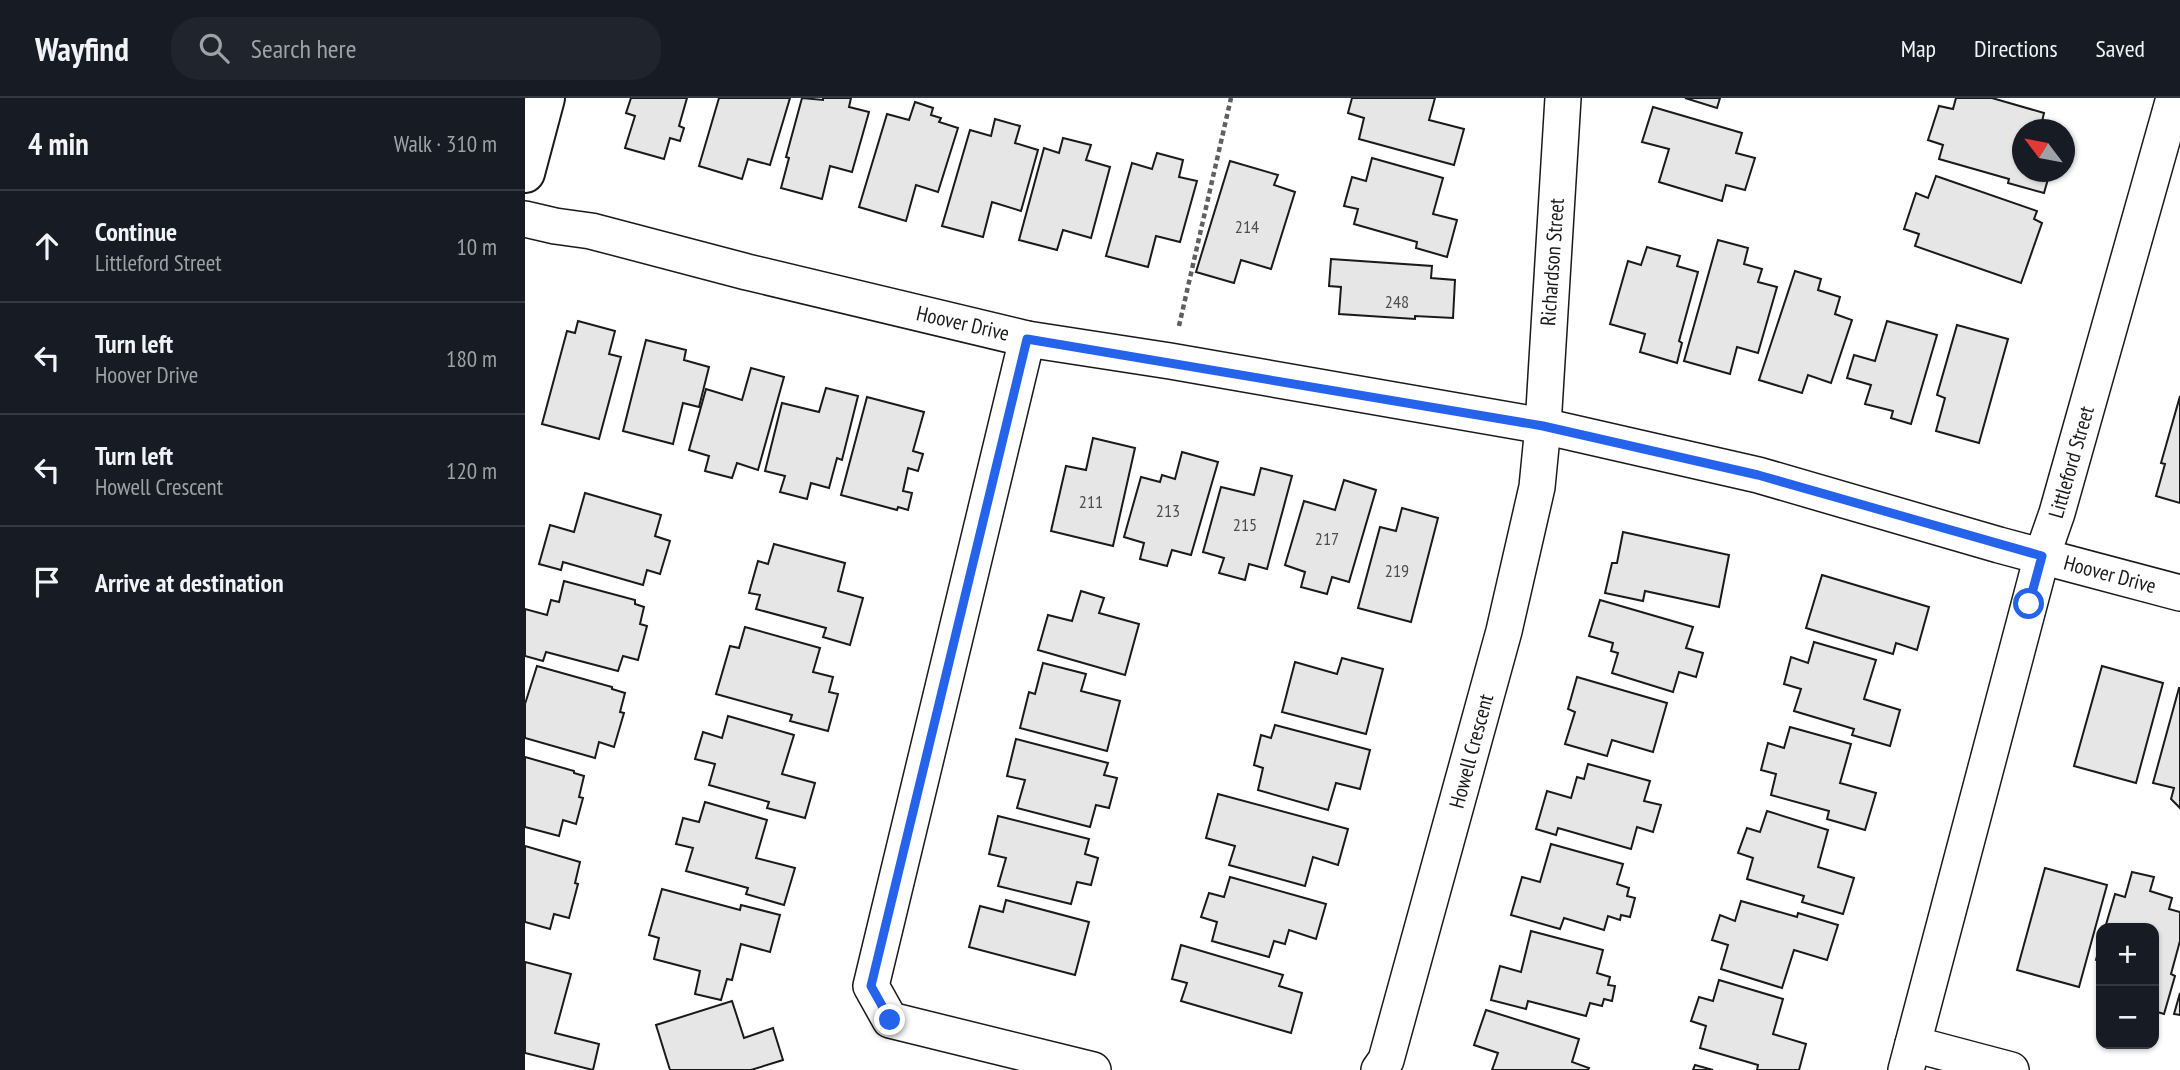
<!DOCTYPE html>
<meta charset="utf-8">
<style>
:root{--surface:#171b24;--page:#20242c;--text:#f1f3f6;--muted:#9ea1a6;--line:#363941}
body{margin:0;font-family:"PT Sans Narrow",sans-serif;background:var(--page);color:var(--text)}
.controls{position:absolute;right:21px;bottom:21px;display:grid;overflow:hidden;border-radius:14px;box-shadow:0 2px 5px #0004}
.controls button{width:63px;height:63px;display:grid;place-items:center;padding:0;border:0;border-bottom:2px solid var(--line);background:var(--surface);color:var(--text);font:35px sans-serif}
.compass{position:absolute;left:1487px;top:21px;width:63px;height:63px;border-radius:50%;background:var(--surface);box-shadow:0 2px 5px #0004;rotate:302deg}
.stop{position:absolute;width:21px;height:21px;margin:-16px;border:5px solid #2563eb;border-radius:50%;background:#fff}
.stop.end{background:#2563eb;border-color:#fff;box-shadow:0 2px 7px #0008}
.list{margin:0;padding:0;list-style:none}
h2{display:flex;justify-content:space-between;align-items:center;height:91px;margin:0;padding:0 28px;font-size:30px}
h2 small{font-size:23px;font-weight:400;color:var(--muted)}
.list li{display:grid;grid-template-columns:46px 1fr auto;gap:21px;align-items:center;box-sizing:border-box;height:112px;padding:0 28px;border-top:2px solid var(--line)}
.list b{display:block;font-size:26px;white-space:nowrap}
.list p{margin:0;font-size:23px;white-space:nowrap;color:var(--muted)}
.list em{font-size:23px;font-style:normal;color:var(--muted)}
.icon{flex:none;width:38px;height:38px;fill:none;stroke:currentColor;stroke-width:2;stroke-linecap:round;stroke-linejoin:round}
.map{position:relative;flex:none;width:1655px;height:972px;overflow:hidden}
header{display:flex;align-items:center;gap:42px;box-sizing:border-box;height:98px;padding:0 35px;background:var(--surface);border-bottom:2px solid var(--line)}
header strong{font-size:33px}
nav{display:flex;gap:38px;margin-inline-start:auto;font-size:24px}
.search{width:490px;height:63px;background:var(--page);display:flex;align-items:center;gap:18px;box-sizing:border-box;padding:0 24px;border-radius:28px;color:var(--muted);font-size:26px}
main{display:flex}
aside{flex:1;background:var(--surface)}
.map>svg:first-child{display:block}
.building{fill:#e6e6e6;stroke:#1a1a1a;stroke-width:2}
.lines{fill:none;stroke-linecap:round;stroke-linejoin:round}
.street-casing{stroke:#1a1a1a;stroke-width:38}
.secondary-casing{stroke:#1a1a1a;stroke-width:42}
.path{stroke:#5f5f5f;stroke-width:4.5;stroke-dasharray:5 3.5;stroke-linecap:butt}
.street{stroke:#fff;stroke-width:35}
.secondary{stroke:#fff;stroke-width:38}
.route{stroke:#2563eb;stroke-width:9}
.labels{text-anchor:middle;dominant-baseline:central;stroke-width:5;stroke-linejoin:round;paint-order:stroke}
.number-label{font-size:18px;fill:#4d4d4d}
.street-label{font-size:21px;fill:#1a1a1a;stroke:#fff}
</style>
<header>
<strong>Wayfind</strong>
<div class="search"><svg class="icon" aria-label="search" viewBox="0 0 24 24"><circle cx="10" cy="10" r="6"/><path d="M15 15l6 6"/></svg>Search here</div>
<nav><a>Map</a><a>Directions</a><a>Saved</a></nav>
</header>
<main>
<aside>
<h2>4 min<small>Walk · 310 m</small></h2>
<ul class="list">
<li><svg class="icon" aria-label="ahead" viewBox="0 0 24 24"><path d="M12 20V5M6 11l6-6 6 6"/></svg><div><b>Continue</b><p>Littleford Street</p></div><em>10 m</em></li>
<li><svg class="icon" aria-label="left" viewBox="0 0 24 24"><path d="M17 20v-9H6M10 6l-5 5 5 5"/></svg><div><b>Turn left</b><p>Hoover Drive</p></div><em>180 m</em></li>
<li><svg class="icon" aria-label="left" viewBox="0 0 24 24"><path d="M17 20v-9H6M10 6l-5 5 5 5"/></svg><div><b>Turn left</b><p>Howell Crescent</p></div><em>120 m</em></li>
<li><svg class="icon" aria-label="arrive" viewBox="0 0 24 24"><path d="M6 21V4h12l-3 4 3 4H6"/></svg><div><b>Arrive at destination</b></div></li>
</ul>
</aside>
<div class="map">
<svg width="1655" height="972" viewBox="0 0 1655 972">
<rect width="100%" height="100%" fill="#fff"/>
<g class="building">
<path d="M 106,0 L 162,0 L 154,28 L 159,30 L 155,43 L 145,40 L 139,61 L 100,50 L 110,18 L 101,15 Z"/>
<path d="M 194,0 L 265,0 L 245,67 L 223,61 L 217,81 L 174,68 Z"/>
<path d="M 277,0 L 298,2 L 298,0 L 326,0 L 324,9 L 344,14 L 327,74 L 305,68 L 297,101 L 256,90 L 264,60 L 261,59 Z"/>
<path d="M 827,0 L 910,0 L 904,22 L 939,31 L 929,67 L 834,41 L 839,20 L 823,15 Z"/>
<path d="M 1160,0 L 1195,0 L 1192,10 Z"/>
<path d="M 1431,0 L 1467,0 L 1519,15 L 1515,32 L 1498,32 L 1498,74 L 1525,74 L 1519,95 L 1483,85 L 1484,81 L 1414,61 L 1418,47 L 1403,42 L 1414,8 L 1428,11 Z"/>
<path d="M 390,4 L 408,10 L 406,17 L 416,20 L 414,24 L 433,30 L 413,94 L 391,87 L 381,123 L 334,109 L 362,16 L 384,22 Z"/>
<path d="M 1128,9 L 1217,35 L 1211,55 L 1230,60 L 1220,92 L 1201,87 L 1197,103 L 1134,84 L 1144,51 L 1117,44 Z"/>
<path d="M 470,21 L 495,28 L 490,45 L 513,52 L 496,113 L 467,104 L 458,139 L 417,128 L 445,32 L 466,38 Z"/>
<path d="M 538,40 L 566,47 L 561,62 L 585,69 L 566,140 L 538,132 L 532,152 L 494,142 L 519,50 L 534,55 Z"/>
<path d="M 632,55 L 658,62 L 654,79 L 672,83 L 655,144 L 631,138 L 623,169 L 581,158 L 607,65 L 627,71 Z"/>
<path d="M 847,60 L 918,80 L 908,116 L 932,122 L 922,159 L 891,150 L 892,144 L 829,126 L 833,111 L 819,108 L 827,79 L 841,83 Z"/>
<path d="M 705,63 L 753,77 L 749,87 L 770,94 L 746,171 L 716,162 L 709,185 L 671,174 Z"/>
<path d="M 1411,78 L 1512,113 L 1509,121 L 1517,125 L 1496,185 L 1390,148 L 1394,136 L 1379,131 L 1391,95 L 1403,100 Z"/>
<path d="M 1193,142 L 1223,150 L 1219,166 L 1237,171 L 1233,184 L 1252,189 L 1233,255 L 1212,249 L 1205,276 L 1159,263 Z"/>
<path d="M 1122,149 L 1155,158 L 1152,168 L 1173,174 L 1154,243 L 1157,245 L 1152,265 L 1115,254 L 1120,236 L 1085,226 L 1103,163 L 1116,167 Z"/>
<path d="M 806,161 L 907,168 L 906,180 L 930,182 L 928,220 L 890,218 L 890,221 L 814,216 L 816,189 L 804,188 Z"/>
<path d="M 1270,173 L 1296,181 L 1293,192 L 1315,199 L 1310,216 L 1327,222 L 1306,285 L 1283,277 L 1277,295 L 1234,282 Z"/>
<path d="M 53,223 L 90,233 L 84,256 L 96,259 L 74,341 L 17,326 L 42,233 L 50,235 Z"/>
<path d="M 1362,223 L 1412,237 L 1386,326 L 1366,320 L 1368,313 L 1340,306 L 1346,287 L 1322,280 L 1329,257 L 1350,263 Z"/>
<path d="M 1432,227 L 1483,241 L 1454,345 L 1411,333 L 1420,300 L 1412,297 Z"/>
<path d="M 121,242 L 161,252 L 159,262 L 184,269 L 174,309 L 158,305 L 148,346 L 98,333 Z"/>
<path d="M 226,270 L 259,279 L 233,372 L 212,365 L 207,380 L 180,373 L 184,358 L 164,352 L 181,291 L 217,302 Z"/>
<path d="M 301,290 L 333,298 L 317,362 L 312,360 L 304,390 L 286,385 L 282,401 L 255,394 L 260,378 L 240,373 L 257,305 L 294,314 Z"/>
<path d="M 1655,298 L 1655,405 L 1631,398 L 1640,366 L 1636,365 Z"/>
<path d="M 342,299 L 399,314 L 388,353 L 398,356 L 393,373 L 383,370 L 378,393 L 387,395 L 383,412 L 373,409 L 372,412 L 316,397 Z"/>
<path d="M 568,340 L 610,350 L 588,448 L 526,433 L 541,368 L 561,372 Z"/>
<path d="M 657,354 L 693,364 L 666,457 L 647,452 L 642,468 L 615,461 L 619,445 L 599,439 L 616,379 L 635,384 L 637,377 L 650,381 Z"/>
<path d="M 736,370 L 767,378 L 742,471 L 724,466 L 720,482 L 694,475 L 699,460 L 678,454 L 696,389 L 729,397 Z"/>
<path d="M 819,382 L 851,392 L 824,484 L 807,479 L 802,496 L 776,489 L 780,474 L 760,467 L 779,403 L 810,412 Z"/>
<path d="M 60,395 L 136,417 L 130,438 L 145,443 L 135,476 L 122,472 L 118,487 L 38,464 L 36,472 L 14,466 L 25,427 L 49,434 Z"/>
<path d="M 877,410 L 913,420 L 886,524 L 833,510 L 855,429 L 871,433 Z"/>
<path d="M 1098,434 L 1204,457 L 1194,509 L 1120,493 L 1118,503 L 1080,495 L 1087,465 L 1092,465 Z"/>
<path d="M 249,446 L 320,465 L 313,493 L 338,500 L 325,547 L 298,539 L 301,530 L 231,511 L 235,497 L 224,495 L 233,463 L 243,466 Z"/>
<path d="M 1297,477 L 1404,509 L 1392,552 L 1371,545 L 1368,556 L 1281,530 Z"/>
<path d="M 39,483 L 110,502 L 110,506 L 119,509 L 115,526 L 122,528 L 113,562 L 98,558 L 93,573 L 21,554 L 18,563 L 0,558 L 0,511 L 22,517 L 26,502 L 34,504 Z"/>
<path d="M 556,493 L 579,500 L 574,515 L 614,526 L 600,577 L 513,552 L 523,517 L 547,523 Z"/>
<path d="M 1075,502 L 1168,529 L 1161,550 L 1178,555 L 1171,579 L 1154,574 L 1148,594 L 1087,575 L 1093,555 L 1086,553 L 1088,545 L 1064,538 Z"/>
<path d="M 220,529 L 295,550 L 288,574 L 308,579 L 304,594 L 313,596 L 303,633 L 265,623 L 267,617 L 191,596 L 205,548 L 214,550 Z"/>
<path d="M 1289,544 L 1351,562 L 1339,601 L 1375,612 L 1365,648 L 1327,637 L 1329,631 L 1269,613 L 1276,591 L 1259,586 L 1266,559 L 1283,565 Z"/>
<path d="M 817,560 L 858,571 L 841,636 L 757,614 L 770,564 L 812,576 Z"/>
<path d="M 518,565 L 561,576 L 556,593 L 595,603 L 582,653 L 495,630 L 504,594 L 510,596 Z"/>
<path d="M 12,568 L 87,589 L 87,591 L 100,595 L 95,614 L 99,615 L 89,649 L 74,644 L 70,660 L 0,640 L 0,606 Z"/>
<path d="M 1577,568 L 1638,585 L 1611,685 L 1549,668 Z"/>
<path d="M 1052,579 L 1142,605 L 1128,654 L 1087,642 L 1082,658 L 1040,646 L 1050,614 L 1043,611 Z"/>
<path d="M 1654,590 L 1655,590 L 1655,710 L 1646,701 L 1649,690 L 1628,685 Z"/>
<path d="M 203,618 L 269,637 L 257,676 L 290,685 L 280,720 L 242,710 L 244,704 L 184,687 L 190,666 L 170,661 L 178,634 L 197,640 Z"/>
<path d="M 750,627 L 845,652 L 835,691 L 811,685 L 803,712 L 733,692 L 738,670 L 729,667 L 736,637 L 746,640 Z"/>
<path d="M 1265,629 L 1326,646 L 1315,685 L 1351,695 L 1340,732 L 1302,721 L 1304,713 L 1246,697 L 1251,676 L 1236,672 L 1243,645 L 1259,650 Z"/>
<path d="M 491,641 L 583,665 L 579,677 L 592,680 L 584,710 L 571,707 L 565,729 L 492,710 L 500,682 L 482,678 Z"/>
<path d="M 0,659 L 49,673 L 49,675 L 59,678 L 54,699 L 58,700 L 51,726 L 38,722 L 34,738 L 0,729 Z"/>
<path d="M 1063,666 L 1125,683 L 1119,703 L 1136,707 L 1128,734 L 1112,729 L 1106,751 L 1033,730 L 1031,737 L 1011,731 L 1022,693 L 1046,700 L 1052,679 L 1059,681 Z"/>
<path d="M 693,696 L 823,731 L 813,767 L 788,759 L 780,788 L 704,767 L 710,748 L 681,740 Z"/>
<path d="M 180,704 L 242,722 L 231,760 L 270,770 L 259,807 L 221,796 L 223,790 L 161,773 L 168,750 L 151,746 L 158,720 L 174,724 Z"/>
<path d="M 1242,713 L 1303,732 L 1293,769 L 1329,780 L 1318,816 L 1277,804 L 1279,798 L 1222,781 L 1228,760 L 1213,755 L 1222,730 L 1235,734 Z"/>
<path d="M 473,718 L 564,741 L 560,756 L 573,760 L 566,787 L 552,784 L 546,806 L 473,788 L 481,760 L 464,756 Z"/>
<path d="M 1026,746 L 1098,766 L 1092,786 L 1104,790 L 1102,798 L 1110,800 L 1105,819 L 1096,817 L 1095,822 L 1083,818 L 1079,832 L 1039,820 L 1035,831 L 986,817 L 997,779 L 1015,784 Z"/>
<path d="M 0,748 L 55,764 L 50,785 L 53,786 L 44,820 L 29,816 L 25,831 L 0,824 Z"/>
<path d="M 1520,770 L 1582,787 L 1554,889 L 1492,872 Z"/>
<path d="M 1607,774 L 1629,779 L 1625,793 L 1647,800 L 1644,811 L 1655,814 L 1655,843 L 1646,876 L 1650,878 L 1639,916 L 1629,913 L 1629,830 L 1580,830 L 1590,796 L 1600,799 Z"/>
<path d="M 705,779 L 801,806 L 791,841 L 764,832 L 760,846 L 749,843 L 744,859 L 687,843 L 692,824 L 676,819 L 684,795 L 699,799 Z"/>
<path d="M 137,791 L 215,812 L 216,807 L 255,817 L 245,854 L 216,846 L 207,882 L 202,881 L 196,902 L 170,896 L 175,873 L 129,861 L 134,840 L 124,837 Z"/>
<path d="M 481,802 L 564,824 L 550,877 L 444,849 L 455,808 L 478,814 Z"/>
<path d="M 1216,803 L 1272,819 L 1273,815 L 1313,827 L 1302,862 L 1269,852 L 1257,890 L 1196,871 L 1203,847 L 1187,842 L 1195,817 L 1210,823 Z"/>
<path d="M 1006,833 L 1078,852 L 1072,875 L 1085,879 L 1083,887 L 1090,888 L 1087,903 L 1079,901 L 1077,908 L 1065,905 L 1061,918 L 1003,903 L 1001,911 L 966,902 L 975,868 L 996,874 Z"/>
<path d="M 1576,844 L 1576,864 L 1571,862 Z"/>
<path d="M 656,847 L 758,877 L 754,888 L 777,895 L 766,935 L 656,903 L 662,885 L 647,881 Z"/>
<path d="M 0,864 L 46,876 L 30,935 L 74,946 L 68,972 L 0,955 Z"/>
<path d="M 1194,882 L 1258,901 L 1248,936 L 1281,946 L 1274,972 L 1232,972 L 1233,967 L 1175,950 L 1181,928 L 1166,923 L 1174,899 L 1188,903 Z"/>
<path d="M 1655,895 L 1655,917 L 1649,916 Z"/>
<path d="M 207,903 L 219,940 L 248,930 L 258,962 L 226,972 L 145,972 L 131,927 Z"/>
<path d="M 961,912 L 1054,941 L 1047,964 L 1064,970 L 1063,972 L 967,972 L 973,955 L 949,947 Z"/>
<path d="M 1170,967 L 1188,972 L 1168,972 Z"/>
</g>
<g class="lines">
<defs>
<g id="street">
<path d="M 0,121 L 30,128 L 66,133 L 222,174 L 502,241 L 645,263 L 1018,328 L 1233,377 L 1474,447 L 1655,495"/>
<path d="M 502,241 L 346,888 L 365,922 L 568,972"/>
<path d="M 1388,946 L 1486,972"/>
<path d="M 854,972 L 861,962 L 979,533 L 1012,389 L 1018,328 L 1038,0"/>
<path d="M 1381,972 L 1517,458 L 1532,415 L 1649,0"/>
</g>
<path id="secondary" d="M 0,75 L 20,0"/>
</defs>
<use href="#street" class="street-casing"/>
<use href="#secondary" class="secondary-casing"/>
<path class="path" d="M 654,228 L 706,0"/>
<use href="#street" class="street"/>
<use href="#secondary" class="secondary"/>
</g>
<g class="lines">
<path class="route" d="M 365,922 L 346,888 L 502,241 L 1018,328 L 1233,377 L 1517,458 L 1504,506"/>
</g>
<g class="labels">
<g class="number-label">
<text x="722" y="128">214</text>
<text x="872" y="203">248</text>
<text x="566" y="403">211</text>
<text x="643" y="412">213</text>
<text x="720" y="426">215</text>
<text x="802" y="440">217</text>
<text x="872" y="472">219</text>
</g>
<g class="street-label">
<text transform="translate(1027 164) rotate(-86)">Richardson Street</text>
<text transform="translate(438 225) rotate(13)">Hoover Drive</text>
<text transform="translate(1546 364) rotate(-74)">Littleford Street</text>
<text transform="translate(1585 476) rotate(15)">Hoover Drive</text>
<text transform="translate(946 653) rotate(-75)">Howell Crescent</text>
</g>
</g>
</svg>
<div class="controls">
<button>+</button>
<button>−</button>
</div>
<svg class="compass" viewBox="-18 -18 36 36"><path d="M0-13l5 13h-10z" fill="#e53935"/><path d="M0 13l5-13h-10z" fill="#9ea1a6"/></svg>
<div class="stop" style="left:1504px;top:506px"></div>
<div class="stop end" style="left:365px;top:922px"></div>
</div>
</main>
